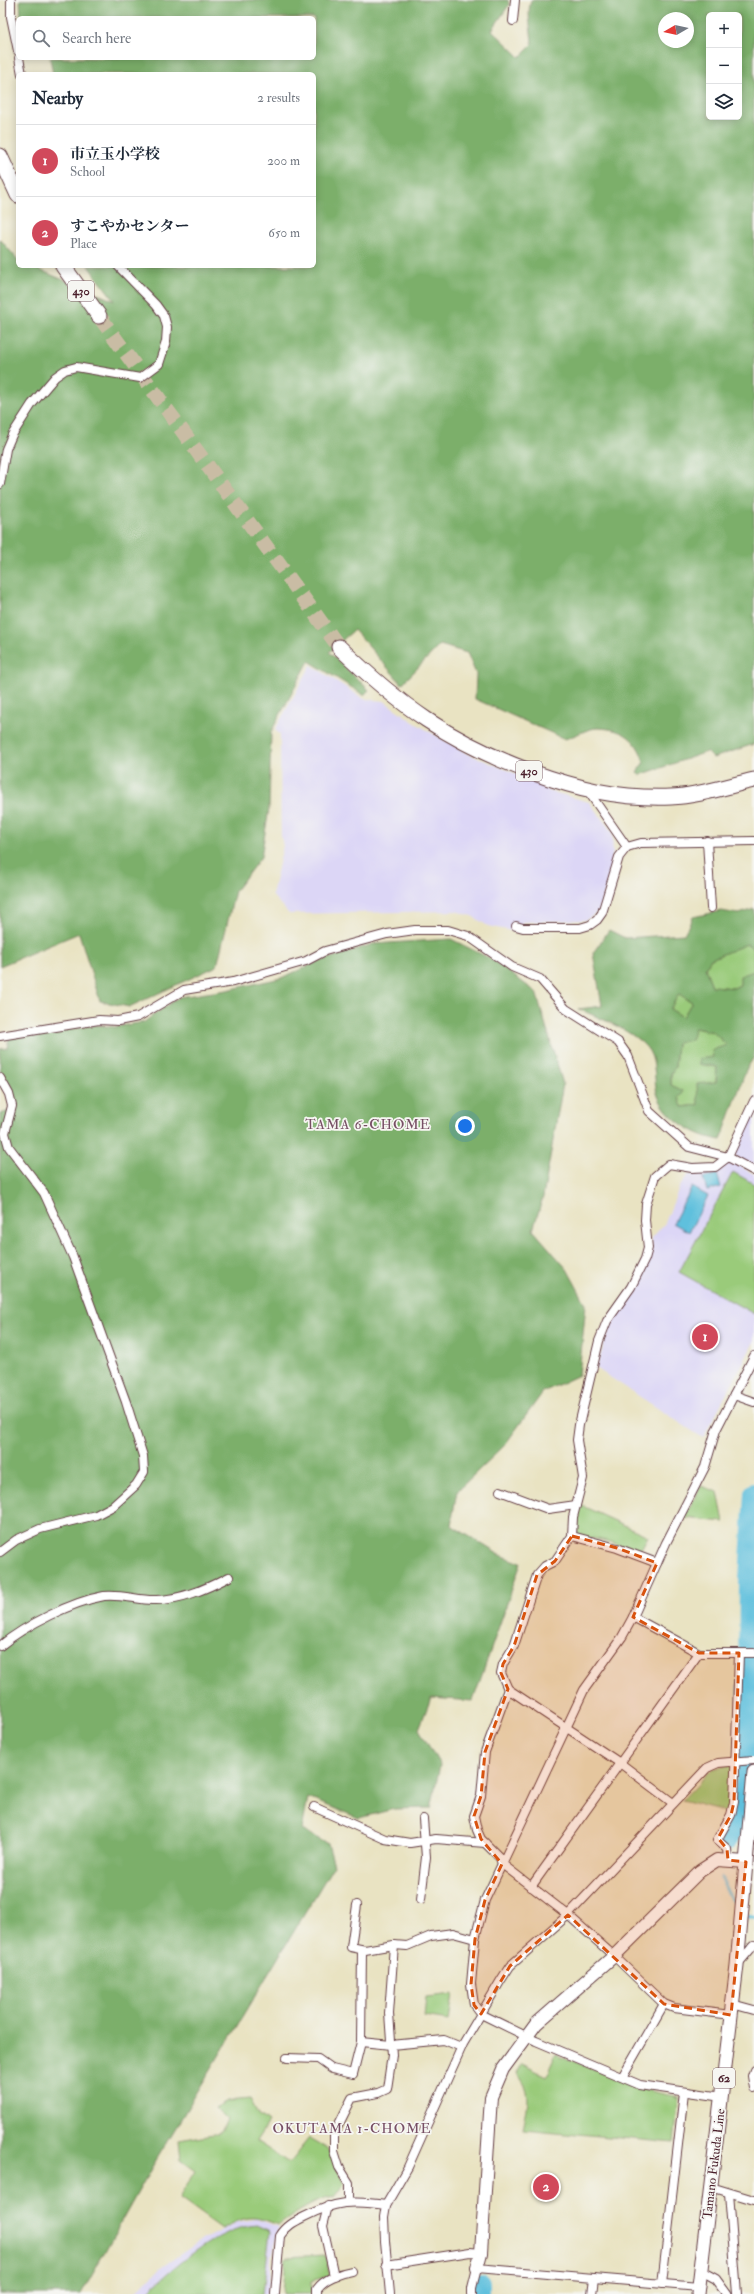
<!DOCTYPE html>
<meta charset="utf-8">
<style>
:root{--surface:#fff;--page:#f2f2f3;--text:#1f2937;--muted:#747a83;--line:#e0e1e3;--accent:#d1495b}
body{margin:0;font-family:"IM FELL Double Pica","Noto Serif JP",serif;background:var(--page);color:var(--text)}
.controls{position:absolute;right:12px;top:12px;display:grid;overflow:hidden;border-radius:6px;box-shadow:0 2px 10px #0003}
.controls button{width:36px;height:36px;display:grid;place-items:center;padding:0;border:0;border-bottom:1px solid var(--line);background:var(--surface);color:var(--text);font:20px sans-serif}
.compass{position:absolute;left:658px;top:12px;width:36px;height:36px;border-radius:50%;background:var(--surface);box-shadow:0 2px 10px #0003;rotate:261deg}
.you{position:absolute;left:465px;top:1126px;width:14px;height:14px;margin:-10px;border:3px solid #fff;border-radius:50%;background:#1a73e8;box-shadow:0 0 0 6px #1a73e833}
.badge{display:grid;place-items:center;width:26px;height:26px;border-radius:50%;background:var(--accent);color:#fff;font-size:13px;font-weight:700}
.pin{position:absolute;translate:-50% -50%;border:2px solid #fff;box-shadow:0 1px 4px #0006}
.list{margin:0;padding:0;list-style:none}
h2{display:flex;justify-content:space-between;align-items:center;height:52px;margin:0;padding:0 16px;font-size:17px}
h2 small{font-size:13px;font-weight:400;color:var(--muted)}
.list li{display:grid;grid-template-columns:26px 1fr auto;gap:12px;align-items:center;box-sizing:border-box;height:72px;padding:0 16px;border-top:1px solid var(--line)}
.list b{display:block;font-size:15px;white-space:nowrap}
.list p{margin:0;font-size:13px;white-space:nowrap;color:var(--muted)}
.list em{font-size:13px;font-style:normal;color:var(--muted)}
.icon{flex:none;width:22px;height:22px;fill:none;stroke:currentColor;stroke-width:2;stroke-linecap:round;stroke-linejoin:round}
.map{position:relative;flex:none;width:754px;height:2294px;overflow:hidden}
.search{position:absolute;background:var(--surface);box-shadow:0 2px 10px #0003;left:16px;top:16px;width:300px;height:44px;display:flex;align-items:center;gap:10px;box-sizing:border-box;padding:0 14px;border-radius:6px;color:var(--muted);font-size:15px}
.panel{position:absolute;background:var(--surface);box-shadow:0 2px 10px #0003;left:16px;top:72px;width:300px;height:196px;border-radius:6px}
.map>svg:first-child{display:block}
.built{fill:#dcd6f6}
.green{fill:#9acb7a;stroke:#727552}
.forest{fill:#7baf6a;stroke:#62674a;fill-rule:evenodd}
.water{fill:#5fc0dd;stroke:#547084}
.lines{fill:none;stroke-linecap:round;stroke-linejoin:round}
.stream{stroke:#5fc0dd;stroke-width:3.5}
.river{stroke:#5fc0dd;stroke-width:20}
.highway-tunnel{stroke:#c9bca4;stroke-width:15;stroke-dasharray:15 8;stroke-linecap:butt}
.street-casing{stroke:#623c42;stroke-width:10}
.secondary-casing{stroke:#623c42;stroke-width:14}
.primary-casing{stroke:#623c42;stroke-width:15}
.highway-casing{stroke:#623c42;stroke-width:17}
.street{stroke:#fff;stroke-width:8}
.secondary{stroke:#fff;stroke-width:12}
.primary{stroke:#fff;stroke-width:13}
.highway{stroke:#fff;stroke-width:15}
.marked{fill:#d8530f;fill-opacity:0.2;stroke:#d8530f;stroke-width:3;stroke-dasharray:8 5;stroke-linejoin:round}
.labels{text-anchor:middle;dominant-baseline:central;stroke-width:3.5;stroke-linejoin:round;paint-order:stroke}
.shield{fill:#f6f6f2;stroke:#7e6067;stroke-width:1}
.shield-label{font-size:12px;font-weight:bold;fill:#4a1f2b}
.street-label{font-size:13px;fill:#4a1f2b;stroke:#f6f6f2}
.neighbourhood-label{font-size:14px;letter-spacing:1px;fill:#774f65;stroke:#f6f6f2}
</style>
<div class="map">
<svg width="754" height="2294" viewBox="0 0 754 2294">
<rect width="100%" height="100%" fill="#f6f6f2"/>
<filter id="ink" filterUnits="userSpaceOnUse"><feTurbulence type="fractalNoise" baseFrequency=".025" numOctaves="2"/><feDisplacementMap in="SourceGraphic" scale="8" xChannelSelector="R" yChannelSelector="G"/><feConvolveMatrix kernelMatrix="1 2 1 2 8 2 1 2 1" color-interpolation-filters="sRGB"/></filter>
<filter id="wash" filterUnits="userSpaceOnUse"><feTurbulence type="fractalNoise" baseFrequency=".012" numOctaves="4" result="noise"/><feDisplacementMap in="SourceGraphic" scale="16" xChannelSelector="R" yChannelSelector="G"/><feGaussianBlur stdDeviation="0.9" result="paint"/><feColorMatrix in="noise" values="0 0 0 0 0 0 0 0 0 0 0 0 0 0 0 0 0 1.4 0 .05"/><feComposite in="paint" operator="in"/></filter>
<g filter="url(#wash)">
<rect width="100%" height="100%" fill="#e9e3c2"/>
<g class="built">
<path d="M 311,665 L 364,699 L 384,701 L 415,723 L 466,753 L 541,784 L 549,791 L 589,802 L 612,832 L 613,852 L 608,882 L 599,911 L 586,920 L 522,922 L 521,933 L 488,926 L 472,916 L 456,911 L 289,914 L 272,895 L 283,846 L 281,835 L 280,734 L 275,730 Z"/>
<path d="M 754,1110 L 754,1167 L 736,1157 L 734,1152 Z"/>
<path d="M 725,1161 L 731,1161 L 754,1174 L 754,1342 L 703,1438 L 596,1368 L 612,1321 L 642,1278 L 652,1246 L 651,1239 L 665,1223 L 679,1188 L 688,1175 L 714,1169 Z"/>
<path d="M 256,2219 L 279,2227 L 271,2258 L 268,2294 L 133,2294 L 162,2267 L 200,2241 L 238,2222 Z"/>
</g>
<g class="green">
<path d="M 747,943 L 754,949 L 754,971 L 740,985 L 734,988 L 712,986 L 705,969 L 711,959 Z"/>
<path d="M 679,994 L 692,1002 L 683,1017 L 670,1009 Z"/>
<path d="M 695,1028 L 713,1032 L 727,1045 L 713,1057 L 708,1066 L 717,1066 L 716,1082 L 699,1105 L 681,1107 L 679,1096 L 671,1085 L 671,1073 L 675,1067 L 677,1043 Z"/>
<path d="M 733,1172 L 754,1184 L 754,1314 L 679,1272 Z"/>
<path d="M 701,1486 L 718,1492 L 724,1522 L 684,1518 Z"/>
<path d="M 580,1505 L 648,1536 L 639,1553 L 611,1542 L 577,1535 Z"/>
<path d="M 733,1764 L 728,1812 L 682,1800 L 712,1769 Z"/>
<path d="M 453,1994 L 449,2021 L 424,2017 L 426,1997 Z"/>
<path d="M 556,2054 L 641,2089 L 679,2097 L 674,2143 L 523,2129 C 527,2105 534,2093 517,2074 L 522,2064 L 546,2076 Z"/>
<path d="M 250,2099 L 259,2116 L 268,2123 L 256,2141 L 289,2163 L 309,2138 L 328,2149 L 344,2184 L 334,2197 C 314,2200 296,2213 279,2225 C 251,2215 248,2215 222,2229 L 179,2198 L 196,2171 L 181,2160 L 179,2140 L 220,2133 L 227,2120 L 215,2108 L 227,2101 Z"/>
<path d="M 256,2225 L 270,2231 L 263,2294 L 145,2294 C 171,2268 218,2228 256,2225 Z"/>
<path d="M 325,2255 L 330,2276 L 311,2281 L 311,2294 L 283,2294 L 286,2257 Z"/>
</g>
<g class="forest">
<path d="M 20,0 L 508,0 L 509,5 L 492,30 L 520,57 L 532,45 C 532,30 526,15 531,0 L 754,0 L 754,744 L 713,758 L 707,752 L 640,775 L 637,772 L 644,762 C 637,739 624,729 598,728 C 588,728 575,736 565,739 L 475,699 L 476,674 L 467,653 L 440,645 L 402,684 L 354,630 L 329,652 L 369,690 L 364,695 L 309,661 L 271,732 L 269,809 L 261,857 L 235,891 L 217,966 L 129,1007 L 100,1001 L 79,933 L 0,966 L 0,239 L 18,260 L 18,266 L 30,266 L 115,301 L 88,266 L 314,266 L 314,74 L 53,74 L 50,58 L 314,58 L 314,18 L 21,18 ZM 709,15 L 739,15 L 739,117 L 709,117 ZM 664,18 L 688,18 L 688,42 L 664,42 Z"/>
<path d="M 754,909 L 754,949 L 747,944 L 711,959 L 705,968 L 712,986 L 734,988 L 740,985 L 740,976 L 754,971 L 754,1057 L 746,1070 L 721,1140 C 698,1137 667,1120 658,1096 C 653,1083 657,1064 649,1051 C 637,1032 599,1018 579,1009 L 602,1006 L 593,953 L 609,930 L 625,938 L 684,934 L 693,917 L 721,911 L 739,914 ZM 679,994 L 692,1002 L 683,1017 L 670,1009 ZM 695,1028 L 713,1032 L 727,1045 L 712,1050 L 713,1057 L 699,1059 L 699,1064 L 717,1067 L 716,1082 L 697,1084 L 698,1105 L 682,1107 L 679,1097 L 682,1095 L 683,1091 L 671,1085 L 671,1073 L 675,1067 L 677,1043 L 691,1040 Z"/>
<path d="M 451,939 L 491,959 L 536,992 L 563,1084 L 543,1197 L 533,1230 L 567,1269 L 586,1304 L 579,1375 L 543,1392 L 504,1446 L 457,1491 L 451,1525 L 498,1554 L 521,1563 L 473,1701 L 431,1698 L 419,1729 L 440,1765 L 431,1808 L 394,1809 L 359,1818 L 308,1798 L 302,1830 L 328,1844 L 334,1865 L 152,2167 L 81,2294 L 0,2294 L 0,1114 L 16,1109 L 12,1089 L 0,1070 L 0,1049 L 7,1048 L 9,1038 L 97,1025 L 115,1027 L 144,1022 L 179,997 L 227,990 L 281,978 L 315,963 L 373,944 Z"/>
</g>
<g class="water">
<path d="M 717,1174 L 721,1187 L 707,1191 L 703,1178 Z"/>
<path d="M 692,1187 L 708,1196 L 689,1232 L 673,1223 Z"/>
</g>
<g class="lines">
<g class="stream">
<path d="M 721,1877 L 731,1899 L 738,1908"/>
<path d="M 747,1916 L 754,1918"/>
</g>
<g class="river">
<path d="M 728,1840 L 742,1812 L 747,1768 L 749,1579 L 754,1493"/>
<path d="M 480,2283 L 480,2294"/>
</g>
</g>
</g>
<g filter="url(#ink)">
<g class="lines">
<path class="highway-tunnel" d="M 99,316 L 339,647"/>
<defs>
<g id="street">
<path d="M 11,0 L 11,17 L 18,51"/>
<path d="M 513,21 L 515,0"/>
<path d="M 19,58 L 22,74"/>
<path d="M 0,484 L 6,449 L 12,435 L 32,404 L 55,377 L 65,370 L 76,367 L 140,378 L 159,364 L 166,342 L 167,327 L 164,316 L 156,305 L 118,266"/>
<path d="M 707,841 L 711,908"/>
<path d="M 627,847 L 641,843 L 754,841"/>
<path d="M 516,926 L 523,928 L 580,928 L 590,925 L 597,920 L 602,913 L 619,857 L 627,847 L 588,791"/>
<path d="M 0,1036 L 99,1020 L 118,1021 L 138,1017 L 184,990 L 233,982 L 306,961 L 325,951 L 387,934 L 415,930 L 448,930 L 468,936 L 512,967 L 540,979 L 566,1009 L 618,1042 L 628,1056 L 649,1111 L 689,1147 L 728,1157 L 754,1171"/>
<path d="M 0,1078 L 9,1094 L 12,1106 L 5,1133 L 9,1147 L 44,1193 L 73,1257 L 126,1402 L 143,1456 L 144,1472 L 136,1485 L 113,1506 L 96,1515 L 40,1529 L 16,1540 L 0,1552"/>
<path d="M 734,1395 L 754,1402"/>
<path d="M 500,1491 L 548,1509 L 576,1505"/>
<path d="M 572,1536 L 617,1548 L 657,1563"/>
<path d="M 633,1617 L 699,1653"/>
<path d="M 0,1646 C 26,1625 71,1602 104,1596 C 120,1594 138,1600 153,1600 C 179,1601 206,1589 229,1577"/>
<path d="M 508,1689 L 485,1752 L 481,1796 L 474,1816 L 477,1830 L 481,1839 L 500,1858 L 502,1864 L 568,1915 L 614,1956 L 664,2004 L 674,2008 L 731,2015"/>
<path d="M 673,1803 L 620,1763 L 508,1689 L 501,1673 L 503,1664 L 514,1646 L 537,1575 L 545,1566 L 555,1561 L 572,1536 L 573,1517 L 583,1478 L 577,1440 L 579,1425 L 599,1341 L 607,1321 L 631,1287 L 645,1259 L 648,1248 L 645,1220 L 646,1204 L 655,1176 L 669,1164 L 692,1168 L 715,1167 L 728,1157 L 754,1101"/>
<path d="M 314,1807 L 385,1839 L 410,1843 L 436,1839 L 485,1843"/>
<path d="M 728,1860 L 727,1849 L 717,1840 L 731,1815 L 734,1802 L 739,1653"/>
<path d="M 531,1887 L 699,1653 L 754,1653"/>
<path d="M 421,1899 L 426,1857 L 423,1819"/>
<path d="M 357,1905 L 351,1947 L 365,1950 L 394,1945 L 407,1946 L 431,1936 L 453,1933 L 475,1939"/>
<path d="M 737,1965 L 754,1945"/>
<path d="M 732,2004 L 754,2010"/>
<path d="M 361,2042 L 391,2045 L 444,2040 L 461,2047"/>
<path d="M 287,2058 L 318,2059 L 332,2069 L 353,2074 L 361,2042 L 362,1950"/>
<path d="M 754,2070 L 752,2076 L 754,2088"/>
<path d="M 622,2077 L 664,2004"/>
<path d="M 722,2097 L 640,2085 L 536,2041 L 481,2014 L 474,2005 L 471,1984 L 475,1939 L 485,1900 L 584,1690 L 622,1637 L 633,1617 L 666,1543 L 705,1467 L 716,1430 L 754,1356"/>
<path d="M 711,2187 L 754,2200"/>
<path d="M 729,2193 L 737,2294"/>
<path d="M 349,2201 L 349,2183 L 339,2167 L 334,2151 L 334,2134 L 352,2098 L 378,2093 L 387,2089 L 392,2055 L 389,2013 L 394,1945"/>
<path d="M 328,2206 L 323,2226 L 334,2276"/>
<path d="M 386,2265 L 470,2252 L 481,2253"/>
<path d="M 701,2271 L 716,2279 L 727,2294"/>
<path d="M 662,2284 L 684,2092"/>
<path d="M 275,2294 L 280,2236 C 286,2226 294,2222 304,2217 C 335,2201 353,2200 386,2205"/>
<path d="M 317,2294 L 317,2289 C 324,2279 340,2273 352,2271"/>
<path d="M 390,2294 L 385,2241 L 384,2217 L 386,2205 L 408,2167 L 463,2044 L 501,1980 L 510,1966 L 568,1915 L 707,1768 L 718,1763 L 754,1760"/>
<path d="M 472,2294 L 472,2288 L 477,2268 L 699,2287"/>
<path d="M 592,2294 L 594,2278"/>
</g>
<path id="secondary" d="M 477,2268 L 481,2253 L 491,2097 L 503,2069 L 536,2024 L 614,1956 L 700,1871 L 717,1860 L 746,1862"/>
<path id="primary" d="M 698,2294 L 737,1965 L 754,1772"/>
<g id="highway">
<path d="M 0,156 L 18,195"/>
<path d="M 63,266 L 99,316"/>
<path d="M 339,647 C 400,706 449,741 529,771 C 578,789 619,799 671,797 C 698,796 727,786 754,780"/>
</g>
</defs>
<use href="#street" class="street-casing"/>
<use href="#secondary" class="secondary-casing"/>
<use href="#primary" class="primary-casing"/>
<use href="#highway" class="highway-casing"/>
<use href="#street" class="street"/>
<use href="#secondary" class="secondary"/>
<use href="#primary" class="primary"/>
<use href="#highway" class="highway"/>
</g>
</g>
<path class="marked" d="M 572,1536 L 617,1548 L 657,1563 L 633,1617 L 699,1653 L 739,1653 L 734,1802 L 731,1815 L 718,1838 L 727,1849 L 728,1860 L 746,1862 L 731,2015 L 664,2004 L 568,1915 L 510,1966 L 481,2014 L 474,2005 L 471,1984 L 475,1939 L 485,1900 L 502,1864 L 481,1839 L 474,1816 L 481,1796 L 485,1752 L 508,1689 L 501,1673 L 503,1664 L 514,1646 L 537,1575 L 555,1561 Z"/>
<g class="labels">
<g class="shield">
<rect x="68" y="281" width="26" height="20" rx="3"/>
<rect x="516" y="761" width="26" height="20" rx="3"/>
<rect x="713" y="2068" width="22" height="20" rx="3"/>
</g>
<g class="shield-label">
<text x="81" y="291">430</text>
<text x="529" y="771">430</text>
<text x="724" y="2078">62</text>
</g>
<g class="street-label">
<text transform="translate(714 2164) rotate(-83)">Tamano Fukuda Line</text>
</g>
<g class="neighbourhood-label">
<text x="368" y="1124">TAMA 6-CHOME</text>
<text x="352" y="2128">OKUTAMA 1-CHOME</text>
</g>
</g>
</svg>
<div class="controls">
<button>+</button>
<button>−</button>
<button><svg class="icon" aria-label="layers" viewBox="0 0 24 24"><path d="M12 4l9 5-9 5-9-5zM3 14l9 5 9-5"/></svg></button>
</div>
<svg class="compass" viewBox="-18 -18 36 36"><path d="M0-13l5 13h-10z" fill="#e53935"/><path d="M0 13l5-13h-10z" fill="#747a83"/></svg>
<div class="you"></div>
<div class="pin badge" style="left:705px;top:1337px">1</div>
<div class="pin badge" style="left:546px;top:2187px">2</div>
<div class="search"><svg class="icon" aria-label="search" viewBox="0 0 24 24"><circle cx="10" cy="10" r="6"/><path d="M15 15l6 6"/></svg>Search here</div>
<section class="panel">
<h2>Nearby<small>2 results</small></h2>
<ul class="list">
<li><span class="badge">1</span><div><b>市立玉小学校</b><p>School</p></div><em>200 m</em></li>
<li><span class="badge">2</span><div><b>すこやかセンター</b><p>Place</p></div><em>650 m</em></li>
</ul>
</section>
</div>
